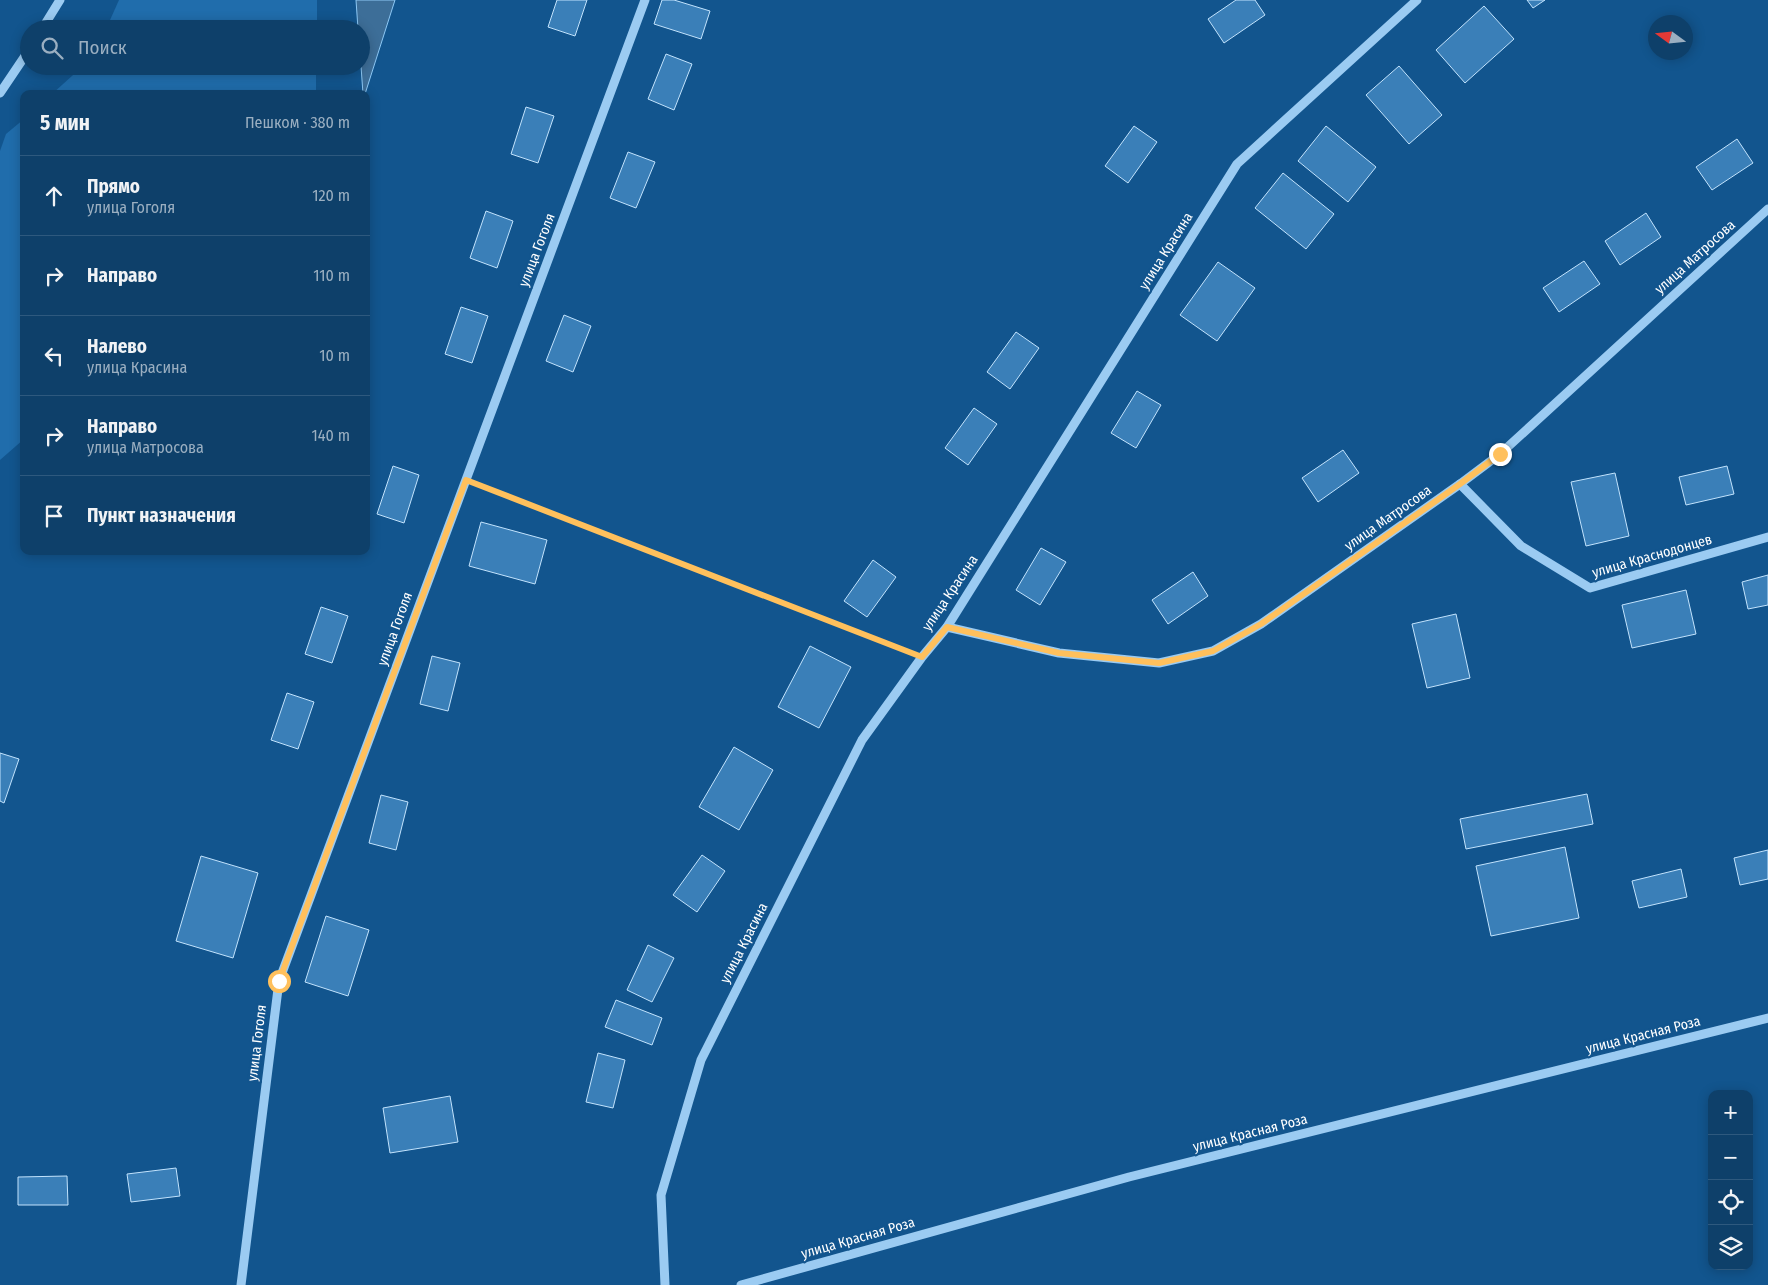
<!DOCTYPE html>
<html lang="ru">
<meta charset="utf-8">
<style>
:root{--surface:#0e406a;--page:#1c4b72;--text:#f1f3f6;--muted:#9bafc1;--line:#2e597e}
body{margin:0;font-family:"Fira Sans Condensed",sans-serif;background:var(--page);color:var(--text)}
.controls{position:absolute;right:15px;bottom:15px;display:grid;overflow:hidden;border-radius:10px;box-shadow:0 2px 12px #0003}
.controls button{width:45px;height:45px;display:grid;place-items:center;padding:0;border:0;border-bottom:1px solid var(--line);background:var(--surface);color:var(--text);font:25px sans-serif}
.compass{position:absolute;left:1648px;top:15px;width:45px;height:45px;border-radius:50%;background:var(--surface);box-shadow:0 2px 12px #0003;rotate:285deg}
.stop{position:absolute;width:15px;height:15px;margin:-11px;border:4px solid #ffc05c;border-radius:50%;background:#fff}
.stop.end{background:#ffc05c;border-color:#fff;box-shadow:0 1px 5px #0008}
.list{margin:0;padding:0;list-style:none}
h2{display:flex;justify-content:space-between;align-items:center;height:65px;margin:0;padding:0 20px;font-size:21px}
h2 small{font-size:16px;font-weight:400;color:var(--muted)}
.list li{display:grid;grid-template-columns:32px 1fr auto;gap:15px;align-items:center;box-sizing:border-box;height:80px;padding:0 20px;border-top:1px solid var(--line)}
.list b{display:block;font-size:19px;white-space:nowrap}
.list p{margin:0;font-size:16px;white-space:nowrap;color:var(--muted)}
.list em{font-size:16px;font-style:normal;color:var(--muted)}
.icon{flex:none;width:28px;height:28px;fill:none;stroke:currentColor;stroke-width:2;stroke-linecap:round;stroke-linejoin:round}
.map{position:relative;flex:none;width:1768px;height:1285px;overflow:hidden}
.search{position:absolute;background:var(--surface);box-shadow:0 2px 12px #0003;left:20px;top:20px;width:350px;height:55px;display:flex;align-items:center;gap:12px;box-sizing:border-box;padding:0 18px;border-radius:28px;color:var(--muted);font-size:19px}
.panel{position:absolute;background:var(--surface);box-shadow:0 2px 12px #0003;left:20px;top:90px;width:350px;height:465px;border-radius:10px}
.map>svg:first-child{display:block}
.green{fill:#206dac}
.water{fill:#3d6e98;stroke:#8dc8f5}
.building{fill:#3a7fb8;stroke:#c2e3fd}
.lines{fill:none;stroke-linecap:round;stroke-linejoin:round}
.path{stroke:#9bcbf2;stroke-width:3;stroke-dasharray:2.5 4;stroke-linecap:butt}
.minor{stroke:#9bcbf2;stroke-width:9}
.route{stroke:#ffc05c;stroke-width:6}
.labels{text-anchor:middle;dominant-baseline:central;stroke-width:4.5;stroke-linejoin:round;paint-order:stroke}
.street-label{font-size:14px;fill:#fff;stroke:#12558e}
</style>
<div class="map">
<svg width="1768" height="1285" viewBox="0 0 1768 1285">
<rect width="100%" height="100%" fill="#12558e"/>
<g class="green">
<path d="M 119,0 L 317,0 L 317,29 L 106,29 Z"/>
<path d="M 83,66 L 316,66 L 316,94 L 52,94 Z"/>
<path d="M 24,119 L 24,439 L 0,460 L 0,151 L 6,134 Z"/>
</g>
<path class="water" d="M 356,0 L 395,0 L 365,94 L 363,94 L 361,66 L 361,29 L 358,29 Z"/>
<g class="building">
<path d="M 557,0 L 587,0 L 575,36 L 548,27 Z"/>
<path d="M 662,0 L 674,0 L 710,11 L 701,39 L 654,24 Z"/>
<path d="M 1236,0 L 1255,0 L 1265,15 L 1224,43 L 1208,19 Z"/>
<path d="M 1527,0 L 1545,0 L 1533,8 Z"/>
<path d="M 1484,6 L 1514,39 L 1465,83 L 1436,50 Z"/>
<path d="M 666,54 L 692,64 L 674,110 L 648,99 Z"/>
<path d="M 1399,66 L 1442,115 L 1409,144 L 1366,95 Z"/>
<path d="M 526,107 L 554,116 L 538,163 L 511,154 Z"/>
<path d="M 1134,126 L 1157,142 L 1128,183 L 1105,166 Z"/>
<path d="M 1326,126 L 1376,167 L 1348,202 L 1298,161 Z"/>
<path d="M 1737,139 L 1753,163 L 1712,190 L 1696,167 Z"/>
<path d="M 628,152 L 655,162 L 636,208 L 610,198 Z"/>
<path d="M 1283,173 L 1334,214 L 1306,249 L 1255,208 Z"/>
<path d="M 486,211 L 513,221 L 497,268 L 470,258 Z"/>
<path d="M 1646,213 L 1661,237 L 1620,265 L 1605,241 Z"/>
<path d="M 1584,261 L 1600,284 L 1559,312 L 1543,288 Z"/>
<path d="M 1218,262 L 1255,288 L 1217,341 L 1180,315 Z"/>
<path d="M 461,307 L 488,316 L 472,363 L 445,354 Z"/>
<path d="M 564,315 L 591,326 L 573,372 L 546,361 Z"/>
<path d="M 1016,332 L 1039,348 L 1010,389 L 987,372 Z"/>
<path d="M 1137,391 L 1161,405 L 1136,448 L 1111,433 Z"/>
<path d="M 974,408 L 997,424 L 968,465 L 945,448 Z"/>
<path d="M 1343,450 L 1359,473 L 1318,502 L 1302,478 Z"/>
<path d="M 393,466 L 419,475 L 404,523 L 377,514 Z"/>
<path d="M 1727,466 L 1734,494 L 1686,505 L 1679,477 Z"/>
<path d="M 1615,473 L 1629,536 L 1586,546 L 1571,482 Z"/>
<path d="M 481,522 L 547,540 L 535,584 L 469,566 Z"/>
<path d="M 1041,548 L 1066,562 L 1040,605 L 1016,590 Z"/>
<path d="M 873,560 L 896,577 L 867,617 L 844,601 Z"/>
<path d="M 1193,572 L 1208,596 L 1168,624 L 1152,600 Z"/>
<path d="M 1768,575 L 1768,605 L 1748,609 L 1742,582 Z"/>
<path d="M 1686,590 L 1696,634 L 1632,648 L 1622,605 Z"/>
<path d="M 321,607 L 348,616 L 332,663 L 305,654 Z"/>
<path d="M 1456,614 L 1470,678 L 1427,688 L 1412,624 Z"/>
<path d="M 810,646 L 851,667 L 819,728 L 778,707 Z"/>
<path d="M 432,656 L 460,663 L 448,711 L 420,704 Z"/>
<path d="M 287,693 L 314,702 L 298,749 L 271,740 Z"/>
<path d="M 734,747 L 773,770 L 739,830 L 699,807 Z"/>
<path d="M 0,753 L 19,759 L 4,803 L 0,801 Z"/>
<path d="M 1587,794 L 1593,824 L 1466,849 L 1460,819 Z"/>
<path d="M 381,795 L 408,802 L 396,850 L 369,843 Z"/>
<path d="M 1565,847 L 1579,918 L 1491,936 L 1476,866 Z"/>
<path d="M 1768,850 L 1768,879 L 1740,885 L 1734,858 Z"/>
<path d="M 702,855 L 725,871 L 697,912 L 673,895 Z"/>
<path d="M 201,856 L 258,873 L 233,958 L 176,941 Z"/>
<path d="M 1681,869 L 1687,897 L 1639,908 L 1632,881 Z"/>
<path d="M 326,916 L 369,930 L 348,996 L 305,982 Z"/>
<path d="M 648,945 L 674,958 L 652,1002 L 627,990 Z"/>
<path d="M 616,1000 L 662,1018 L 652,1045 L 605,1027 Z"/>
<path d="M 598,1053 L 625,1060 L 613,1108 L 586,1102 Z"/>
<path d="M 450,1096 L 458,1142 L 390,1153 L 383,1108 Z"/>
<path d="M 176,1168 L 180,1196 L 131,1202 L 127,1174 Z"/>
<path d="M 67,1176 L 68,1205 L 18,1205 L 18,1177 Z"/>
</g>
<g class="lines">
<path class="path" d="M 484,487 L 903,649"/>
<g class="minor">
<path d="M 42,29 L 60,0"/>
<path d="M 0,93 L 29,50"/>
<path d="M 1460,484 L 1521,546 L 1590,588 L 1768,537"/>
<path d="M 947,627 L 1059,653 L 1159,663 L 1213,651 L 1261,624 L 1460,484 L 1500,454 L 1768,209"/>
<path d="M 241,1285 L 279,981 L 645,0"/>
<path d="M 665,1285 L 661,1195 L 701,1060 L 862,740 L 922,657 L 947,627 L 1237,164 L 1417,0"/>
<path d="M 741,1285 L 1129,1177 L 1768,1018"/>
</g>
</g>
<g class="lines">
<path class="route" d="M 279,981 L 466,480 L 922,657 L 947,627 L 1059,653 L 1159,663 L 1213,651 L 1261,624 L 1460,484 L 1500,454"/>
</g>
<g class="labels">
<g class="street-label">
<text transform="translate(537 250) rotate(-69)">улица Гоголя</text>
<text transform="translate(1166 251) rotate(-58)">улица Красина</text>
<text transform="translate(1695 257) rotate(-42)">улица Матросова</text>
<text transform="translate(1388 518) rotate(-35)">улица Матросова</text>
<text transform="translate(1652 556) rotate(-16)">улица Краснодонцев</text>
<text transform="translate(950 593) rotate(-56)">улица Красина</text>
<text transform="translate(395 629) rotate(-70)">улица Гоголя</text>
<text transform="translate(744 943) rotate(-63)">улица Красина</text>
<text transform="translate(1643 1035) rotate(-14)">улица Красная Роза</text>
<text transform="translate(257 1043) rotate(-83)">улица Гоголя</text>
<text transform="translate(1250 1133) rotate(-14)">улица Красная Роза</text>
<text transform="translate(858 1238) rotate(-16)">улица Красная Роза</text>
</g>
</g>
</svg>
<div class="controls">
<button>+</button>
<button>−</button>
<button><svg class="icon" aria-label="locate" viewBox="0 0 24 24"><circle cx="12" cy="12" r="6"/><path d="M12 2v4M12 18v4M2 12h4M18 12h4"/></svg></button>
<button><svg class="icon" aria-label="layers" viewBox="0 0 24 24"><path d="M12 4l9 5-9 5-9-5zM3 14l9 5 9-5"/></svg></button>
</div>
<svg class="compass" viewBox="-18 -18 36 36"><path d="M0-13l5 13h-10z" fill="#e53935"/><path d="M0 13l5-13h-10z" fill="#9bafc1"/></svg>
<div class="stop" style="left:279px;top:981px"></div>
<div class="stop end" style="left:1500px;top:454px"></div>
<div class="search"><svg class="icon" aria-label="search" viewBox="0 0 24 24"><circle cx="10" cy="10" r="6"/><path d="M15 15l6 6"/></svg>Поиск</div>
<section class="panel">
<h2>5 мин<small>Пешком · 380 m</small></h2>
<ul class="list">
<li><svg class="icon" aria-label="ahead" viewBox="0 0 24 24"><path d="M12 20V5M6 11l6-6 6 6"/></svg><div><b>Прямо</b><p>улица Гоголя</p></div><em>120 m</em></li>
<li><svg class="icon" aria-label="right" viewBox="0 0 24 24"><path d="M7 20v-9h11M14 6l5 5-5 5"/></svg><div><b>Направо</b></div><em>110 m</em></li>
<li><svg class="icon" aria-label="left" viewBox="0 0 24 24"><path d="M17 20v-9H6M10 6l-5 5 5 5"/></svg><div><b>Налево</b><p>улица Красина</p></div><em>10 m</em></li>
<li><svg class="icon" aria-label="right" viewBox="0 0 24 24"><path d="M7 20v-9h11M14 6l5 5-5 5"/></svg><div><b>Направо</b><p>улица Матросова</p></div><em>140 m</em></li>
<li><svg class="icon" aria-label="arrive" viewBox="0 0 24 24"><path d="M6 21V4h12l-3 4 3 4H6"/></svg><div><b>Пункт назначения</b></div></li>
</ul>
</section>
</div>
